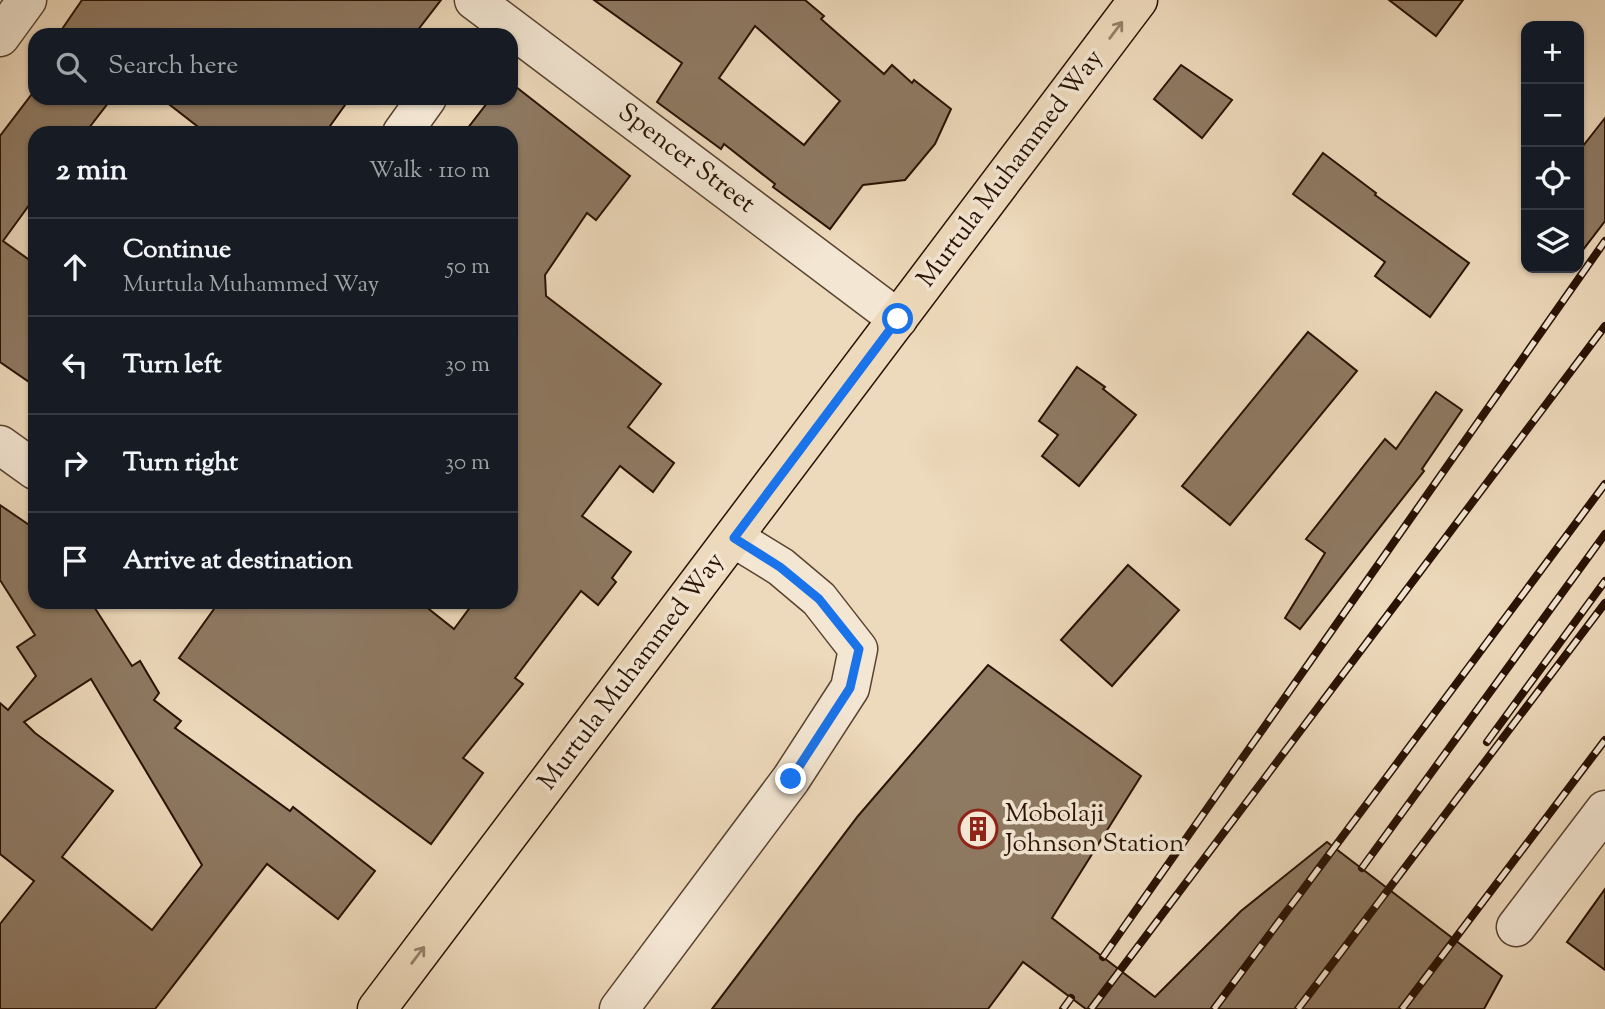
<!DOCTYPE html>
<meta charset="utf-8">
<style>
:root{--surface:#171b24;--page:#20242c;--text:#f1f3f6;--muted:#9ea1a6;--line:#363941}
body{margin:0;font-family:"Sorts Mill Goudy",serif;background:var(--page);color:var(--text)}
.controls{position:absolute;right:21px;top:21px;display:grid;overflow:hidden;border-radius:14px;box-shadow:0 2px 5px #0004}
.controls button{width:63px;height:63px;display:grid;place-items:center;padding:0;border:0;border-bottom:2px solid var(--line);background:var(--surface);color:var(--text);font:35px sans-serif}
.stop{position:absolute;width:21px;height:21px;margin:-16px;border:5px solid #1a73e8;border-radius:50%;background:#fff}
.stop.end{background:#1a73e8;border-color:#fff;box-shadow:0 2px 7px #0008}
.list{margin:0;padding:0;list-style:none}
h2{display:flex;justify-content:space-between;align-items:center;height:91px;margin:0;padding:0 28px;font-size:30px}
h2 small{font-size:23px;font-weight:400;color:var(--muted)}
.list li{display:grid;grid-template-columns:46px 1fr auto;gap:21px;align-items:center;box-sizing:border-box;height:98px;padding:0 28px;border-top:2px solid var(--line)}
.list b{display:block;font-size:26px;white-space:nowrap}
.list p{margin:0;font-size:23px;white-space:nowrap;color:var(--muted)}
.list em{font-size:23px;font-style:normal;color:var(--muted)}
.icon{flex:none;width:38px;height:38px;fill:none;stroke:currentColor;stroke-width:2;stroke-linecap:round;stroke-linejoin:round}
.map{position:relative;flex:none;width:1605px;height:1009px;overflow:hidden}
.search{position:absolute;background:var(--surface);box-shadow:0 2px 5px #0004;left:28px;top:28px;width:490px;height:77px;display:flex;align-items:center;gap:18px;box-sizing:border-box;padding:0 24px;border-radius:21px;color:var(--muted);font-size:26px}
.panel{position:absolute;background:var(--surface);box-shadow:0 2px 5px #0004;left:28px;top:126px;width:490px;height:483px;border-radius:21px}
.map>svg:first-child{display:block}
.building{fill:#8e7962;stroke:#281102;stroke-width:2;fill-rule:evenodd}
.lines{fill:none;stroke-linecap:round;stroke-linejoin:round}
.minor-casing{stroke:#594330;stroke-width:41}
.major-casing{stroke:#281102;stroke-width:41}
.minor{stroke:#f3e6d3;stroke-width:38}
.major{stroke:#edd9bb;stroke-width:38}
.rail-casing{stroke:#281102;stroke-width:8}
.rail{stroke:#f3e6d3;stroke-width:5;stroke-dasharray:16;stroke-linecap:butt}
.oneway{stroke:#947f68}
.route{stroke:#1a73e8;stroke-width:9}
.labels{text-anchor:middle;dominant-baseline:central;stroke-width:7;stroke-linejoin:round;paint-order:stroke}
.street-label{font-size:26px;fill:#281102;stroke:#f3e6d3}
.poi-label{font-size:26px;fill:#281102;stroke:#f3e6d3;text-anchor:start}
</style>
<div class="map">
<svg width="1605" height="1009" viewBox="0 0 1605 1009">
<rect width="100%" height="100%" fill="#edd9bb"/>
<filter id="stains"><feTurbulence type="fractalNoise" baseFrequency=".00286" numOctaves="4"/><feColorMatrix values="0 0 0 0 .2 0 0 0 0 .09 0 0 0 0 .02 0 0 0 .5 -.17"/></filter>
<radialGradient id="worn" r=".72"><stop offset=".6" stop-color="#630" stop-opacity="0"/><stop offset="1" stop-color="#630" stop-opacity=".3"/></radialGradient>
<g class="building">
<path d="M 82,0 L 441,0 L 414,35 L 58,35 Z"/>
<path d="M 594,0 L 805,0 L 824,16 L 821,19 L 884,74 L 892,65 L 912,83 L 914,80 L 951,109 L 935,144 L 905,180 L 863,185 L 830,229 L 773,187 L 775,184 L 724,144 L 721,149 L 657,102 L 682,63 ZM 755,26 L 840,101 L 804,145 L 719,78 Z"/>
<path d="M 1389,0 L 1463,0 L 1436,36 Z"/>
<path d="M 1181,65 L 1232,100 L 1202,138 L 1154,99 Z"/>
<path d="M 511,83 L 630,176 L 596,220 L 587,213 L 545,275 L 546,296 L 661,384 L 628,427 L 674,463 L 653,492 L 620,466 L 582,516 L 631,552 L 612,578 L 616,582 L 598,605 L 581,591 L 515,678 L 523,684 L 463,758 L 483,773 L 431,844 L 179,658 L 219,602 L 420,602 L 454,629 L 474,602 L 511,602 L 511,133 L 464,133 L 491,98 L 511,98 Z"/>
<path d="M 35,90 L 35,98 L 112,98 L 85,133 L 35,133 L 35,197 L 3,241 L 35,264 L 35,386 L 0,362 L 0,136 Z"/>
<path d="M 161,98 L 350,98 L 325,133 L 206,133 Z"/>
<path d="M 1605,118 L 1605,221 L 1579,255 L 1579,151 Z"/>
<path d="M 1323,153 L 1376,193 L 1375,195 L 1469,263 L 1430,317 L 1375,276 L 1385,262 L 1293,194 Z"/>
<path d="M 1308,332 L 1357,371 L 1230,525 L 1182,486 Z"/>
<path d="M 1077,367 L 1105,387 L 1103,389 L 1136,415 L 1079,486 L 1042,456 L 1058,435 L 1039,421 Z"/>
<path d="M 1436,392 L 1462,410 L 1422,469 L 1424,471 L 1300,629 L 1285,618 L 1325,553 L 1306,539 L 1385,439 L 1396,449 Z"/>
<path d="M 0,505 L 35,529 L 35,602 L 91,602 L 132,666 L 140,661 L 159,693 L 154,700 L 181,721 L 175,728 L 290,811 L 293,807 L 375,871 L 338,919 L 267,864 L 155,1009 L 0,1009 L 0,924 L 34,881 L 0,854 L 0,703 L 8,710 L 36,676 L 17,647 L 35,635 L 0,580 ZM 91,679 L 202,865 L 152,930 L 62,857 L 113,791 L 35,733 L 24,722 Z"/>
<path d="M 1128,565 L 1179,610 L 1112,686 L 1061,640 Z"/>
<path d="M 988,665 L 1141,776 L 1052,918 L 1155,997 L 1241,911 L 1327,842 L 1502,976 L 1484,1009 L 1086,1009 L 1023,962 L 988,1009 L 712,1009 L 858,816 Z"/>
<path d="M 1605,889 L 1605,970 L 1567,942 Z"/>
</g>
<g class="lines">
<defs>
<g id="minor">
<path d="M 474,0 L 898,319"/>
<path d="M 0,37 L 27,0"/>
<path d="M 402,133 L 427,98"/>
<path d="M 0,445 L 35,470"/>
<path d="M 1516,927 L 1605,810"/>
<path d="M 619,1009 L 791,779 L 850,688 L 858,649 L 819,599 L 781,567 L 734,538"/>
</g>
<path id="major" d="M 377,1009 L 1138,0"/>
</defs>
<use href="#minor" class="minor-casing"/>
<use href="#major" class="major-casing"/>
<use href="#minor" class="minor"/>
<use href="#major" class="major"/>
<defs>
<g id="rail">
<path d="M 1487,742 L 1605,581"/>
<path d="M 1362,868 L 1605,534"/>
<path d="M 1103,957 L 1605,241"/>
<path d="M 1063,1009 L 1071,998"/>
<path d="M 1091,1009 L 1605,326"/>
<path d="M 1214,1009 L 1605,484"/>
<path d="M 1298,1009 L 1605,603"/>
<path d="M 1402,1009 L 1605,740"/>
</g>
</defs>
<use href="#rail" class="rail-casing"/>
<use href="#rail" class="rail"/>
</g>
<defs><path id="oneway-shaft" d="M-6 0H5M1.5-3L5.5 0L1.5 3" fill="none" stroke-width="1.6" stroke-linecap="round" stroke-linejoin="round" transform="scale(1.75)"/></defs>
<g class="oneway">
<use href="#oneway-shaft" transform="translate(1116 30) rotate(-53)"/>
<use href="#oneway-shaft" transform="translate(418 955) rotate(-53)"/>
</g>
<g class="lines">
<path class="route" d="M 791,779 L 850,688 L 859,649 L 819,599 L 780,567 L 734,538 L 898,319"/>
</g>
<defs>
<symbol id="building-ring" viewBox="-11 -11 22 22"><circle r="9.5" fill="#f3e6d3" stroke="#8f2418" stroke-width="1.5"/><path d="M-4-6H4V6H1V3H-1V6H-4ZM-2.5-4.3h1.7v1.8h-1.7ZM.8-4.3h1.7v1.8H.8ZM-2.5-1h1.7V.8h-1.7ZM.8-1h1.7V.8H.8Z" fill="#8f2418"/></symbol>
</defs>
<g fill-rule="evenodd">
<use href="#building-ring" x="956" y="807" width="44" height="44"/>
</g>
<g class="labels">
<g class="street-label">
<text transform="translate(686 159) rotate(37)">Spencer Street</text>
<text transform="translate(1011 169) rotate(-53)">Murtula Muhammed Way</text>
<text transform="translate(632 672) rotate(-53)">Murtula Muhammed Way</text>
</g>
<g class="poi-label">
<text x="1005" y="814">Mobolaji<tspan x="1005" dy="30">Johnson Station</tspan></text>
</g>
</g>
<rect width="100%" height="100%" filter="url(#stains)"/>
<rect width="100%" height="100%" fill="url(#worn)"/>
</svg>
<div class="controls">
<button>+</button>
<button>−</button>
<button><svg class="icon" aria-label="locate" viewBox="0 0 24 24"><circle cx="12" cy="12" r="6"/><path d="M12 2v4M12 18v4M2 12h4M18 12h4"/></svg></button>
<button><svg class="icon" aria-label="layers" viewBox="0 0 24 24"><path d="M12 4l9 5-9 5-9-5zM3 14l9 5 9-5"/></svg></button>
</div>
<div class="stop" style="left:898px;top:319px"></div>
<div class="stop end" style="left:791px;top:779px"></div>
<div class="search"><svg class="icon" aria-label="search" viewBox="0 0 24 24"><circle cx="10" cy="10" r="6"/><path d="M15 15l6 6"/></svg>Search here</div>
<section class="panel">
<h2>2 min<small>Walk · 110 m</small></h2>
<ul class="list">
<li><svg class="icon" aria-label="ahead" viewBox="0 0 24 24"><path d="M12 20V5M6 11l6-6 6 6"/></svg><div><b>Continue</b><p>Murtula Muhammed Way</p></div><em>50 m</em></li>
<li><svg class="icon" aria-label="left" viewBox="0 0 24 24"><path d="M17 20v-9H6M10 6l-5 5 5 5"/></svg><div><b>Turn left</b></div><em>30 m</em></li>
<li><svg class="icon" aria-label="right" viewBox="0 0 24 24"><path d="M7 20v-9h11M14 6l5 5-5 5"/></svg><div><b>Turn right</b></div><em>30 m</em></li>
<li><svg class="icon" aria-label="arrive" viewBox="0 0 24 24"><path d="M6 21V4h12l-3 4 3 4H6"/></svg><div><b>Arrive at destination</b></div></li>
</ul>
</section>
</div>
